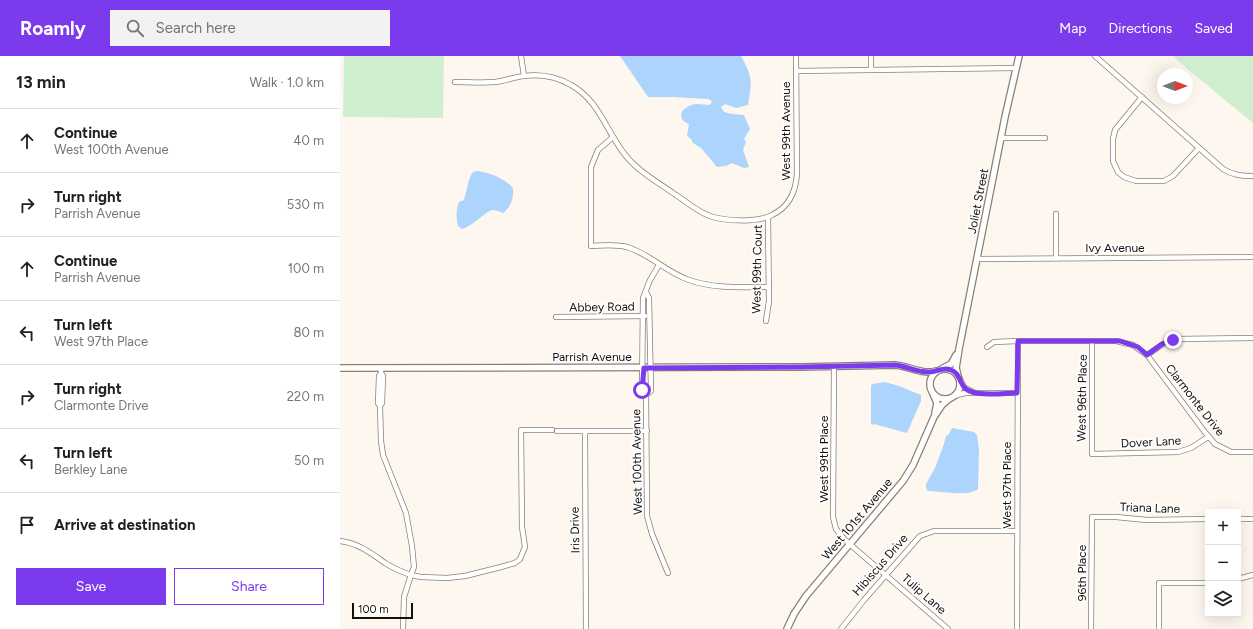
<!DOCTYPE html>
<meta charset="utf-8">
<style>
:root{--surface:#fff;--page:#f2f2f2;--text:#202124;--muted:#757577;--line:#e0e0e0;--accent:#7c3aed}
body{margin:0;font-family:Figtree,sans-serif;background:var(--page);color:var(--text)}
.controls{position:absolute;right:12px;bottom:12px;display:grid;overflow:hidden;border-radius:0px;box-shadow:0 4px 16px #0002}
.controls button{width:36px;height:36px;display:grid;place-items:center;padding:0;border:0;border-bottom:1px solid var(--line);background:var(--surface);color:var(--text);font:20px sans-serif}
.compass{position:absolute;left:817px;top:12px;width:36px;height:36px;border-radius:50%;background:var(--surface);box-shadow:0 4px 16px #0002;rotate:90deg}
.scale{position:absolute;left:12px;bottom:10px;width:61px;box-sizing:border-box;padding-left:4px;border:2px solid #14100c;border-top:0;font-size:11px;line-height:14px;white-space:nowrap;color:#14100c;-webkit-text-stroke:3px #fff;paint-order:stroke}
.stop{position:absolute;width:12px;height:12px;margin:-9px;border:3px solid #7c3aed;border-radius:50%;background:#fff}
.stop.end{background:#7c3aed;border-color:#fff;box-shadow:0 1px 4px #0008}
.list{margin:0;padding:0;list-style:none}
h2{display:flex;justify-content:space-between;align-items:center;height:52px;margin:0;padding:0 16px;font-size:17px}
h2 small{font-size:13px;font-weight:400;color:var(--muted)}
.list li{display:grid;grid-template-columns:26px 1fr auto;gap:12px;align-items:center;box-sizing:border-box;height:64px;padding:0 16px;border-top:1px solid var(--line)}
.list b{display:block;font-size:15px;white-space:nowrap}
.list p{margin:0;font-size:13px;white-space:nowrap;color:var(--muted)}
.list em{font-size:13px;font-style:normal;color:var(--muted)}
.actions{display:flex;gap:8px;padding:12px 16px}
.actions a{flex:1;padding:9px 0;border:1px solid var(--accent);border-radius:0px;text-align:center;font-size:14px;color:var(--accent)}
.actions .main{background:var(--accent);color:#fff}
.icon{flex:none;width:22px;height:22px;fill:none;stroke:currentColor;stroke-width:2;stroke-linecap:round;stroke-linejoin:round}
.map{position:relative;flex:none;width:913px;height:573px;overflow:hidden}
header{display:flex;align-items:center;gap:24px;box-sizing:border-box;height:56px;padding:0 20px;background:var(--accent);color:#fff}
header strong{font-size:19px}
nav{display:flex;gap:22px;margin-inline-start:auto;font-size:14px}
.search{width:280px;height:36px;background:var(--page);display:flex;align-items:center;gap:10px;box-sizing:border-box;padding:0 14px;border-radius:0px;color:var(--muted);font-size:15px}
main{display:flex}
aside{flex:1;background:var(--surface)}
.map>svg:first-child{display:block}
.green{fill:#cfefcf}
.water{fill:#add4fd}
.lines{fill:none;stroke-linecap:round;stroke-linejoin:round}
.minor-casing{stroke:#8a7f74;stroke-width:6}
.tertiary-casing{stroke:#8a7f74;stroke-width:8}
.minor{stroke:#fff;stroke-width:4.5}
.tertiary{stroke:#fff;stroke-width:5.5}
.route{stroke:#7c3aed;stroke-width:5}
.labels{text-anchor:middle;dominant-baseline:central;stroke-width:3.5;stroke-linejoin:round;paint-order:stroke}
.street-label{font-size:12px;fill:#14100c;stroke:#fff}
</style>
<header>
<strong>Roamly</strong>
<div class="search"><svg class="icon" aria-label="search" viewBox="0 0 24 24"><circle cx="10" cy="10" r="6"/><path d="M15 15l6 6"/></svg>Search here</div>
<nav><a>Map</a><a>Directions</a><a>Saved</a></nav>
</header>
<main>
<aside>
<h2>13 min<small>Walk · 1.0 km</small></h2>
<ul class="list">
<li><svg class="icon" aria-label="ahead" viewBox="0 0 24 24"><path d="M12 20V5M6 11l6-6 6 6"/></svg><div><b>Continue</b><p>West 100th Avenue</p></div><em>40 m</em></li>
<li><svg class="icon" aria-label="right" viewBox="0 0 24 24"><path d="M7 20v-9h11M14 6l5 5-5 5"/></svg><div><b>Turn right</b><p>Parrish Avenue</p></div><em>530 m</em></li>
<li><svg class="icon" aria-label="ahead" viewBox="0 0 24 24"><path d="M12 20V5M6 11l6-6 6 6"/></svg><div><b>Continue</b><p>Parrish Avenue</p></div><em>100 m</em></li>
<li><svg class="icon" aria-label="left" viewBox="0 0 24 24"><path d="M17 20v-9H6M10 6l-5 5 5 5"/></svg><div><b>Turn left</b><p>West 97th Place</p></div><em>80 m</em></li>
<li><svg class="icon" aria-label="right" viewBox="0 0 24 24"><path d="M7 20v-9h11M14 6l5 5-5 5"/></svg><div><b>Turn right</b><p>Clarmonte Drive</p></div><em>220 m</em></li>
<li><svg class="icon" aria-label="left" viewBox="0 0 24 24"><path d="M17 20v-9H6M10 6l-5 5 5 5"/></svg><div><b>Turn left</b><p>Berkley Lane</p></div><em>50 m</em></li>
<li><svg class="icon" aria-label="arrive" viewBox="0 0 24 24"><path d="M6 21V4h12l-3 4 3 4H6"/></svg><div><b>Arrive at destination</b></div></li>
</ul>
<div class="actions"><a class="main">Save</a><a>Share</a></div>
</aside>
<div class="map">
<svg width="913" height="573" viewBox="0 0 913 573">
<rect width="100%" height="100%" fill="#fef7ef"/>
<g class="green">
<path d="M 4,0 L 104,0 L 103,62 L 3,61 Z"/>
<path d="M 833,0 L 913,0 L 913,67 L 851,16 Z"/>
</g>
<g class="water">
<path d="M 280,0 L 401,0 C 413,22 412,25 408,49 L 396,52 L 385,48 L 381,51 L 384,56 L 392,58 L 404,59 L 410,73 L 404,83 L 406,86 L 403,94 L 409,111 L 404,112 L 392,107 L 386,110 L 377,111 L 361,92 L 353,87 L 351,83 L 347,80 L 349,68 C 333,61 344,49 357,48 C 361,48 366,49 370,49 L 372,45 L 368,43 L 333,41 L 308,41 Z"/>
<path d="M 136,115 C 149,116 164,122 173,132 C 174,142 171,151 163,157 C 160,156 156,154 153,154 C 147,154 133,170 122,173 L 118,170 C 116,162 116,153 119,146 L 124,144 L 129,124 L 132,117 Z"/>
<path d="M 545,326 L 559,330 L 581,339 L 581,345 L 567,377 L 534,368 L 533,369 L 531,368 L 531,330 L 532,328 Z"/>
<path d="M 612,372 L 634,376 L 637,379 L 639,394 L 638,433 C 629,441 599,435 588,435 L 586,432 L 586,428 L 595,412 L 604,388 L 606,380 L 609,378 Z"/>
</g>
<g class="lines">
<defs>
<g id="minor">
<path d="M 181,0 L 184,20"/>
<path d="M 531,0 L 531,14"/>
<path d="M 755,0 L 883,113 C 893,119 901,120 913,120"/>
<path d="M 456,15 L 676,12"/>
<path d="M 115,26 C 128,26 142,27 155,26 C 165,25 174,21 184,20 C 200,18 217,21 231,29 C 259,44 267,77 286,100 C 299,116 319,127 336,139 C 347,146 358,156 370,160 C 384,165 418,167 432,159 C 449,151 456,136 457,117 L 456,0"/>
<path d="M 802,41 L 775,74 L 773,83 L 773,105 L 778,116 L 784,121 L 796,125 L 824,125 L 833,120 L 859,92"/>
<path d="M 273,81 L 258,94 L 251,111 L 251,190 C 263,189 276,188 287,191 C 310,198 326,216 349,224 C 375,233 402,231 429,231"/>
<path d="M 661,82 L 705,82"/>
<path d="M 716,158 L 716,202"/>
<path d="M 638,203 L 913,201"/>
<path d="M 319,209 L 310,224 L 303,242 L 302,334 L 306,339 L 307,460 L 312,478 L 328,517"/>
<path d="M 306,236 L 309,242 L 311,335 L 306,339"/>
<path d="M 216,261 L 305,260"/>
<path d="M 426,265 L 429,245 L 428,161"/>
<path d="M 752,285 L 752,398 L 838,396 L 851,392 L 868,381"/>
<path d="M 647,291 L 654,286 L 678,285 L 776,285 L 793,289 L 807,299 L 864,375 L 875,388 L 891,396 L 913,396"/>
<path d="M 807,299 L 823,288 L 836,283 L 913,282"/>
<path d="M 494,311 L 493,461 L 496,473 L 505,484 L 608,573"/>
<path d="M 41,317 L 39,320 L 38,347 L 40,350 L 42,347 L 43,320 L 41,317 L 41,312"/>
<path d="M 620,324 L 625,332 L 633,336"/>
<path d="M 614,340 L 625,337 L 677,337"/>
<path d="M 40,350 L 41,385 L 43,399 L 66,457 L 72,490 L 74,511 L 71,519 L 81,521 L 107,522 L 125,520 L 161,511 L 175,507 L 180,503 L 185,491 L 182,471 L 181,374 L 212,374"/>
<path d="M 217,375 L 307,375"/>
<path d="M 245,375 L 246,573"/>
<path d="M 898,463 L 913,463"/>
<path d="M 0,485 C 18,487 31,497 45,507 C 53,512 62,516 71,519 L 64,541 L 63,573"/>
<path d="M 898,523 L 913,519"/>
<path d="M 501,573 L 524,544 L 580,480 L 594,475 L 677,475"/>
<path d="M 677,573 L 678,285"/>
<path d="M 751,573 L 752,461 L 776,461 L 807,464 L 868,463"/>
<path d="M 819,573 L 819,527 L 868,527"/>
</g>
<g id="tertiary">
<path d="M 0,312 L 462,311 L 555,309 C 569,310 582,319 596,315"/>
<path d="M 603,312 L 611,308 L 616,299"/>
<circle cx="605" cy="328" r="15"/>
<path d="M 618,320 L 616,312 L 619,293 L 665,61 L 679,0"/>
<path d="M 593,338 L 597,347 L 595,357"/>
<path d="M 447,573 L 454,558 L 466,540 L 563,425 L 573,409 L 594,361 L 602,349 L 609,343"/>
</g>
</defs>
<use href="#minor" class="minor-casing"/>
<use href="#tertiary" class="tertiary-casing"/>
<use href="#minor" class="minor"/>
<use href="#tertiary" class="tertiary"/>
</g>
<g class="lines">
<path class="route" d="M 302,334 L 304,312 L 462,311 L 555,309 C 566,310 576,316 588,316 C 596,317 603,310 611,314 C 620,317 619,327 626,333 C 636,341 664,337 677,337 L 678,285 L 780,285 L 798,291 L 807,299 L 822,288 L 833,284"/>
</g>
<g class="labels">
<g class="street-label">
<text transform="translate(446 75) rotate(-90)">West 99th Avenue</text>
<text transform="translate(638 145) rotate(-79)">Joliet Street</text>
<text x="775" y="192">Ivy Avenue</text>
<text transform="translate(417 213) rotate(-89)">West 99th Court</text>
<text transform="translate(262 251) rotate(-1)">Abbey Road</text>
<text x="252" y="301">Parrish Avenue</text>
<text transform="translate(742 342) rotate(-89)">West 96th Place</text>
<text transform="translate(855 344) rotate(52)">Clarmonte Drive</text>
<text transform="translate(811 386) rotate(-3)">Dover Lane</text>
<text transform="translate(484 403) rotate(-90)">West 99th Place</text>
<text transform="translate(297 406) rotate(-91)">West 100th Avenue</text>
<text transform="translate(667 429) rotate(-90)">West 97th Place</text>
<text transform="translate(810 452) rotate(2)">Triana Lane</text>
<text transform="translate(517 463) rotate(-50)">West 101st Avenue</text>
<text transform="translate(235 474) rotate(-91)">Iris Drive</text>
<text transform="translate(540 509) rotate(-49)">Hibiscus Drive</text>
<text transform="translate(742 517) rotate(-90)">96th Place</text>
<text transform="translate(584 538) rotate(41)">Tulip Lane</text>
</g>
</g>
</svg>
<div class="controls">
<button>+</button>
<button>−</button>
<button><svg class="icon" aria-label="layers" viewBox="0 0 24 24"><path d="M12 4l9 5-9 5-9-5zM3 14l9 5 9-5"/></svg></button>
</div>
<svg class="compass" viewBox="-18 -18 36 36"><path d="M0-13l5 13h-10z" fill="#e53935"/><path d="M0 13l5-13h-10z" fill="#757577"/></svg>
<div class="scale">100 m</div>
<div class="stop" style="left:302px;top:334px"></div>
<div class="stop end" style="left:833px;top:284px"></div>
</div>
</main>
